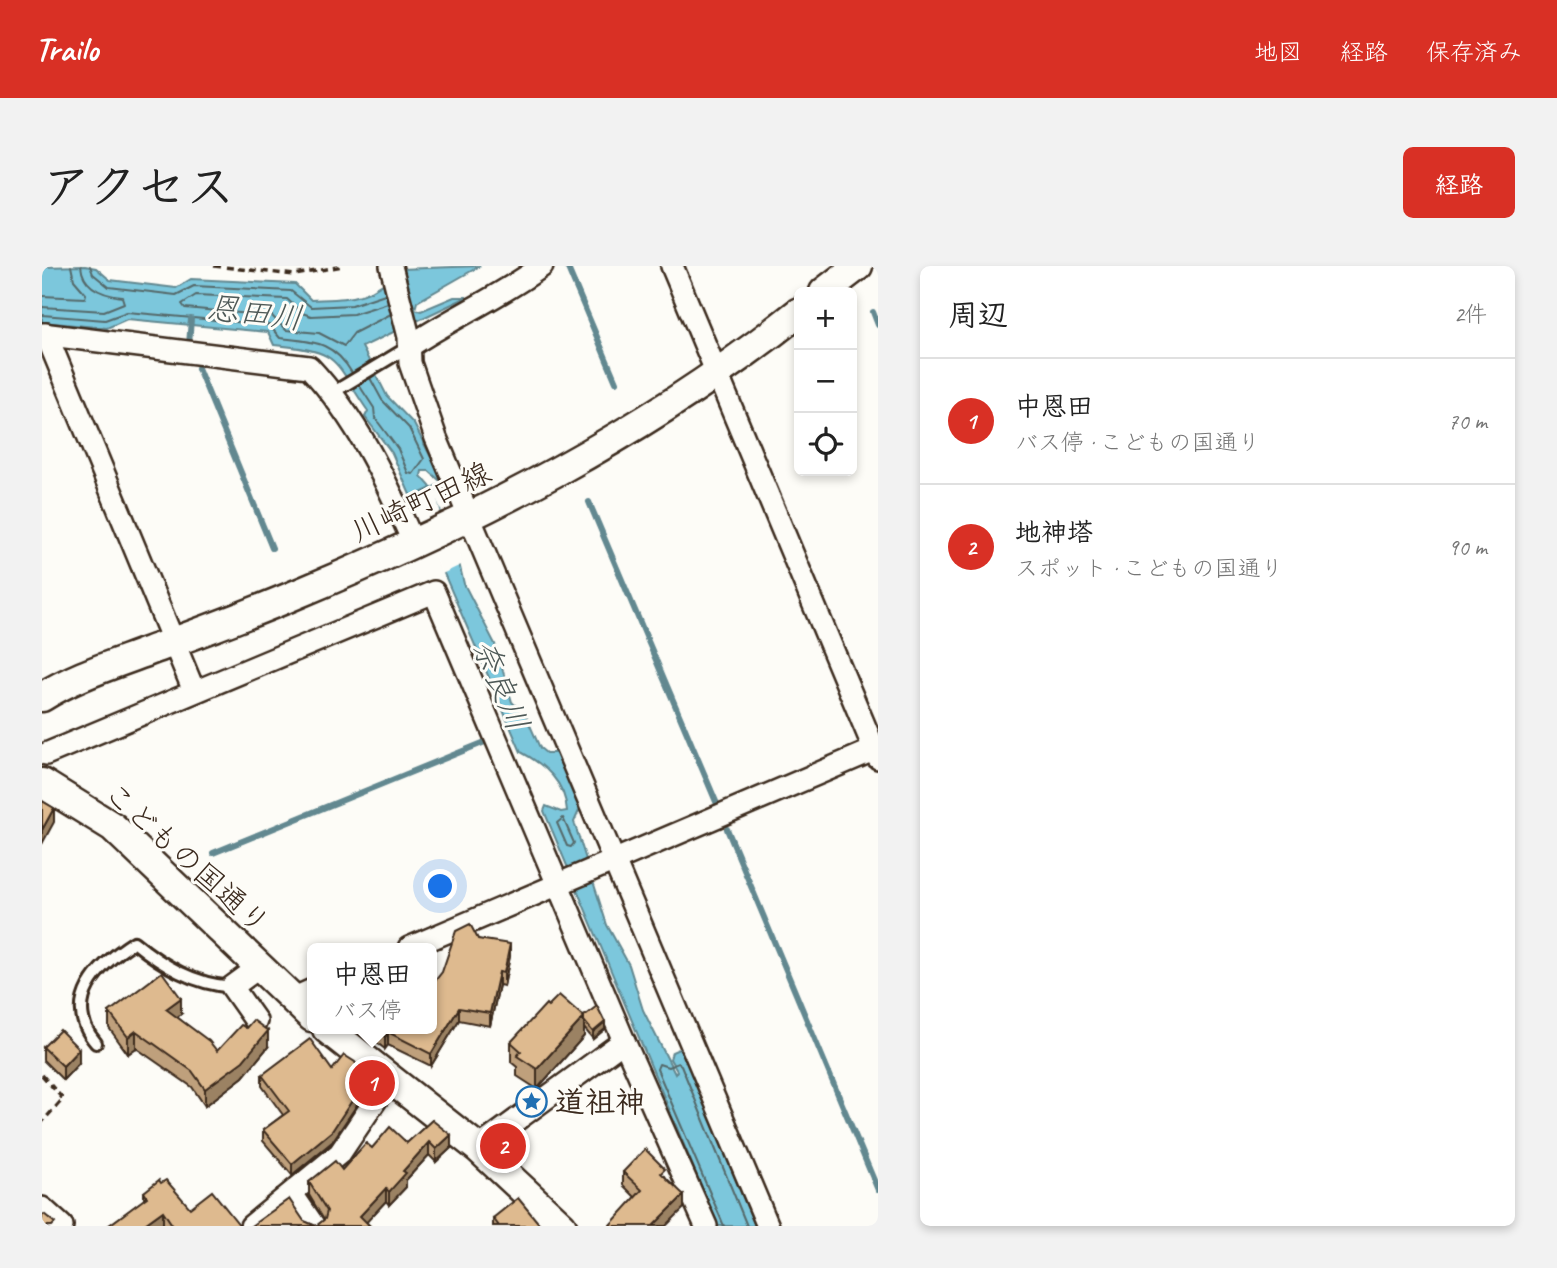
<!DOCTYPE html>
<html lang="ja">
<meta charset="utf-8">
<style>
:root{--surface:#fff;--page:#f2f2f2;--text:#222;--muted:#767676;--line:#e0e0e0;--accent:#d93025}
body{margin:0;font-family:Caveat,"Klee One",sans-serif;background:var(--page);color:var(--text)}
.controls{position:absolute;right:21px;top:21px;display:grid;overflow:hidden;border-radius:10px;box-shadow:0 4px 10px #0003}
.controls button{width:63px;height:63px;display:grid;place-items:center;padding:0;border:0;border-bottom:2px solid var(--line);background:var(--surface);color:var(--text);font:35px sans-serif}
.you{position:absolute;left:399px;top:621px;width:24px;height:24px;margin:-18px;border:5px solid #fff;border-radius:50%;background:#1a73e8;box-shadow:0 0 0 10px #1a73e833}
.badge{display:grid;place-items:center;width:46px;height:46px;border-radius:50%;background:var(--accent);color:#fff;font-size:23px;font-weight:700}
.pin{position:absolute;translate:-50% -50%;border:4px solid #fff;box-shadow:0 2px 7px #0006}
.popup{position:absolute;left:265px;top:677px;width:130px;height:91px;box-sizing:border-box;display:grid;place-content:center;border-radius:10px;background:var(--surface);filter:drop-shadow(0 2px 5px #0005);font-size:23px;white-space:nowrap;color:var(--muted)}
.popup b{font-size:26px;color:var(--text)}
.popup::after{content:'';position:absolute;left:50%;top:100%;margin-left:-14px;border:14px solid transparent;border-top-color:var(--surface)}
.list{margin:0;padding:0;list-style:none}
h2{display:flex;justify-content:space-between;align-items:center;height:91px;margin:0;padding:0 28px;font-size:30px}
h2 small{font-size:23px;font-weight:400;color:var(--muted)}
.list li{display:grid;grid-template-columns:46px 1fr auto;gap:21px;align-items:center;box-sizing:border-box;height:126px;padding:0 28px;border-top:2px solid var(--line)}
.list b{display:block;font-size:26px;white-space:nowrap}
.list p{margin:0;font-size:23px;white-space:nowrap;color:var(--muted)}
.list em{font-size:23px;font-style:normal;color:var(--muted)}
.icon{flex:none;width:38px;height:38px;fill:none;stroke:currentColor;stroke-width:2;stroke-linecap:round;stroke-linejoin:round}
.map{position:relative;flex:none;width:836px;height:960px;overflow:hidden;border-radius:10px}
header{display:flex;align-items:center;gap:42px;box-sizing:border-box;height:98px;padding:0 35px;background:var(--accent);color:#fff}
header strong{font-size:33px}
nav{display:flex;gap:38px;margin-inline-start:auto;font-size:24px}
.intro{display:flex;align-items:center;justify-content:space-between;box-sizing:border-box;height:168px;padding:0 42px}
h1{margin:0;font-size:49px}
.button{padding:18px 32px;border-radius:10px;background:var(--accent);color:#fff;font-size:24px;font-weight:700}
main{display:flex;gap:42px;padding:0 42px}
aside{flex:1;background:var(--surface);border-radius:10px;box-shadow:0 4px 10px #0003}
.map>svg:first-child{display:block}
.water{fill:#7cc7dc;stroke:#628890;stroke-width:2}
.pier{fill:#fdfcf7}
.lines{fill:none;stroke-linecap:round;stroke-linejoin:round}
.shore{stroke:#55696a;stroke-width:2}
.stream{stroke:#628890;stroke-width:6}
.service-casing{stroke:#3b2a1e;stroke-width:16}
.minor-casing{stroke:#3b2a1e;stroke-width:26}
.secondary-casing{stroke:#3b2a1e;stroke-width:33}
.path{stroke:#3b2a1e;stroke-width:3.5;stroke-dasharray:7 5;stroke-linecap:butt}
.service{stroke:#fdfcf7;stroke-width:10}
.minor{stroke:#fdfcf7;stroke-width:21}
.secondary{stroke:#fdfcf7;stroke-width:28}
.wall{fill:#bfa07b;stroke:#3b2a1e;stroke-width:2}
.shaded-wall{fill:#9b8264;stroke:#3b2a1e;stroke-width:2}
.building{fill:#deba8f;stroke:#3b2a1e;stroke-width:2}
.labels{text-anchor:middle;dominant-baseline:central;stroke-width:6;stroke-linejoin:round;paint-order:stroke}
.street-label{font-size:30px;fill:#3b2a1e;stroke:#fdfcf7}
.poi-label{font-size:30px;font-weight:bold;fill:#3b2a1e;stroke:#fdfcf7;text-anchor:start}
.water-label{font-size:32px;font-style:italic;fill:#4e5957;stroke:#fdfcf7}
</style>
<header>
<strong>Trailo</strong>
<nav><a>地図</a><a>経路</a><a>保存済み</a></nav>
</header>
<div class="intro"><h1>アクセス</h1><a class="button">経路</a></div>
<main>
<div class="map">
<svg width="836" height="960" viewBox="0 0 836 960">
<rect width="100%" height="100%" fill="#fdfcf7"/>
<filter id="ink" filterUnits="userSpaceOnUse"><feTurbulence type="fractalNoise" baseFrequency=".0143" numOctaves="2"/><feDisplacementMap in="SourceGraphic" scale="14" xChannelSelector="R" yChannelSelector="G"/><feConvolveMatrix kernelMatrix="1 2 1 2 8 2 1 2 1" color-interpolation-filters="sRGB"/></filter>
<g filter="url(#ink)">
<path class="water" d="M 43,0 L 54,2 L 68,14 L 134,22 L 149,13 L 253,18 L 269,34 C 310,32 328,34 358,3 L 438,0 L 375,36 L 373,43 L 379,45 L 412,31 L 425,31 L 320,81 L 345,130 L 372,158 L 399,211 L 397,214 L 387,205 L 380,205 L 379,210 L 388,220 L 413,280 L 422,318 L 453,378 L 470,436 L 484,450 L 498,482 L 504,487 L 518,487 L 540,538 L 532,556 L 565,659 L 587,699 L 601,744 L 633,808 L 635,805 L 628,793 L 630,786 L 639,782 L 713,960 L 676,960 L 502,545 L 504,540 L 519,546 L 525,545 C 523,516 503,499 479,486 L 350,187 L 323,151 L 326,145 C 290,93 300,85 232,79 L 226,66 L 85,53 L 65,62 L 0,56 L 0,1 Z"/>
<path class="pier" d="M 393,225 L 401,256 L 416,278 L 421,298 L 400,308 L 368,237 Z"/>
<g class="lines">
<g class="shore">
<path d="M 48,0 L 51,8 L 67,21 L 134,29 L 152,20 L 249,25 L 269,41 L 310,39 L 343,28"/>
<path d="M 0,30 L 43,32 L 44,28 L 32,14 L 29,0"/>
<path d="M 346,37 L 311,48 L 269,50 L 260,47 L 245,33 L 154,29 L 140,38 L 143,42 L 230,50 L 244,64 L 277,67 L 302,80 L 312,67 L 349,48"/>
<path d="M 0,41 L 62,45 L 82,37 L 80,31 C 62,29 41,22 39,0"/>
<path d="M 0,49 L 63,54 L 85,46 L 227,59 L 238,72 C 272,76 291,75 310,107"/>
<path d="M 317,119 L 332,142 L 333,152 L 356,183 L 366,207 L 371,208 L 382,193 L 367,162 L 340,134 L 328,112"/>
<path d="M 521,552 L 532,577 L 529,581 L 525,580 L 515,557 Z"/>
<path d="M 682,960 L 615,803 L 617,798 L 626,801 L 636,797 L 639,799 L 705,960"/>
</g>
<g class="stream">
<path d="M 525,0 L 574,116"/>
<path d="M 831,46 L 836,59"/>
<path d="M 147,79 L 149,53"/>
<path d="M 156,102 L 230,282"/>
<path d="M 381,228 L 405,217"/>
<path d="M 547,236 L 675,538"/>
<path d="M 685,563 L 836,924"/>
<path d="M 171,587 L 443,476"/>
</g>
<defs>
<g id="service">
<path d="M 290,127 L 368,80"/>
<path d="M 54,777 C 19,736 56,699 92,676 C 121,700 152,718 190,721"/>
</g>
<g id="minor">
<path d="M 349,0 L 367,71 L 368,97 L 394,172 L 726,960"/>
<path d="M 630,0 L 836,492"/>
<path d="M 0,68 L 267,101 C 315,152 344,214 372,278"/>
<path d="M 4,68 L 152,425"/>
<path d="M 368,80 C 411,51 458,31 500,0"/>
<path d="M 4,488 L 392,326 L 582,775 L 664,960"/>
<path d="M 367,682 L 836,482"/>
<path d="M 250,733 L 270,724"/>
<path d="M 214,755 L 190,721 L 216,702"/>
<path d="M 436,882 L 582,775"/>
<path d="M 250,928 L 272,960"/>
<path d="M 0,942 L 20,960"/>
<path d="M 209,960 L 298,887 L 348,813"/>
</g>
<g id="secondary">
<path d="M 782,26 L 816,0"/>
<path d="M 0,431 C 33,410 70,399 107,385 C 156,367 206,349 255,328 C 434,254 605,167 757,46"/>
<path d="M 0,517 L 71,561 L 270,751"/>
<path d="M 285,763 L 436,882 L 520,960"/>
</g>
</defs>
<use href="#service" class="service-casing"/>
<use href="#minor" class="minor-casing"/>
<use href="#secondary" class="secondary-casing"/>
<g class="path">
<path d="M 172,0 L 253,9 L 301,0"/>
<path d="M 0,809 L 21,833 L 0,856"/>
</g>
<use href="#service" class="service"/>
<use href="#minor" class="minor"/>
<use href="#secondary" class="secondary"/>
</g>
<g class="wall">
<path d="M 436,673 L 468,690 L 462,720 L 457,719 L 448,760 L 417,754 L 389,800 L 346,779 L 343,783 L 317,763 L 389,763 L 389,720 Z"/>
<path d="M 506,740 L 542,750 L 563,763 L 551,773 L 542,762 L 542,770 L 495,823 L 475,810 L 475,801 L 469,796 L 469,776 Z"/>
<path d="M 67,746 L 139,748 L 135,751 L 175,785 L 226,781 L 201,811 L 163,840 L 150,821 L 94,782 L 86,788 L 67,762 Z"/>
<path d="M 1,781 L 37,797 L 21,814 L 1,794 Z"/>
<path d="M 290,804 L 323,827 L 290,876 L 250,909 L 221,875 L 221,864 L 241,849 L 220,820 L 220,809 Z"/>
<path d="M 390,854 L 409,882 L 394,896 L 387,889 L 364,914 L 364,921 L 347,939 L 344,935 L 324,956 L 328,960 L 209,960 L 262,955 L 274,960 L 282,954 L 267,929 L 267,916 L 300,904 L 330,882 L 365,877 Z"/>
<path d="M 581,906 L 623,910 L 642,942 L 593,931 L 581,919 Z"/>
<path d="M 119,917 L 148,942 L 198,960 L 122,960 L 121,958 L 118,960 L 66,960 L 102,934 L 102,926 Z"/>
<path d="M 451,952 L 499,960 L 451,960 Z"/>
</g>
<g class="shaded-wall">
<path d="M 12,542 L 12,556 L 0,578 L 0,564 Z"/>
<path d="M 468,678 L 468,690 L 462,720 L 462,707 Z"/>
<path d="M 457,706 L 457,719 L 448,760 L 448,747 Z"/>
<path d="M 139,732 L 139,748 L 124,760 L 124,743 Z"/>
<path d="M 417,742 L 417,754 L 389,800 L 389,788 Z"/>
<path d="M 542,751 L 542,770 L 495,823 L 495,803 Z"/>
<path d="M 563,756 L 563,763 L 551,773 L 551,766 Z"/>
<path d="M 94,765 L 94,782 L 86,788 L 86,771 Z"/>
<path d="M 226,765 L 226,781 L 201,811 L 163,840 L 163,823 Z"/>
<path d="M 346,766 L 346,779 L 343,783 L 343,771 Z"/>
<path d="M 37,783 L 37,797 L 21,814 L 21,800 Z"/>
<path d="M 323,815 L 323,827 L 290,876 L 250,909 L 250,898 Z"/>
<path d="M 409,869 L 409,882 L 394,896 L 394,883 Z"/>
<path d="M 387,876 L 387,889 L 364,914 L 364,921 L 347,939 L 347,926 L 361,905 Z"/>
<path d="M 344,922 L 344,935 L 321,960 L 318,950 Z"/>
<path d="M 642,929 L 642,942 L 624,960 L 611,960 Z"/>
<path d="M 121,945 L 121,958 L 118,960 L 100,960 Z"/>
</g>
<g class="building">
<path d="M 0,535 L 12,542 L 0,564 Z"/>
<path d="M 428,658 L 436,673 L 468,678 L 462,707 L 457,706 L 448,747 L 417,742 L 389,788 L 346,766 L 343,771 L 333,763 L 389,763 L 389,728 L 391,726 L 389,725 L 389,720 L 400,706 L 414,665 Z"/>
<path d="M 120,706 L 139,732 L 124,743 L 167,775 L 175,785 L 199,759 L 204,762 L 211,754 L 226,765 L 201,795 L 163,823 L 150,805 L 94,765 L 86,771 L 67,746 Z"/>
<path d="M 517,729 L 542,751 L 495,803 L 475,790 L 479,785 L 469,776 L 504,738 L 506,740 Z"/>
<path d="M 555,740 L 563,756 L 551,766 L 542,755 L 542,750 Z"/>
<path d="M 18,764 L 37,783 L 21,800 L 1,781 Z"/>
<path d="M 268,773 L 290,804 L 302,789 L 313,796 L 323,815 L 290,865 L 250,898 L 221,864 L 247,845 L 220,809 Z"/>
<path d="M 390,854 L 409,869 L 394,883 L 387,876 L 361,905 L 364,907 L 347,926 L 344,922 L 318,950 L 328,960 L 209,960 L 247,933 L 262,955 L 274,960 L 283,953 L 285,945 L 267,916 L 293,895 L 300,904 L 324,877 L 330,882 L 348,861 L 365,877 Z"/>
<path d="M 603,883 L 623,903 L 619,907 L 642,929 L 611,960 L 567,960 L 600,924 L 581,906 Z"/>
<path d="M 117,914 L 119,917 L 124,914 L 148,942 L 170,925 L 198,960 L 131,960 L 121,945 L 100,960 L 66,960 L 105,931 L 102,926 Z"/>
<path d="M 476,932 L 499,960 L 457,960 L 451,952 Z"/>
<path d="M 2,948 L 13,957 L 10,960 L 0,960 L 0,950 Z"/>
</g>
</g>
<defs>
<symbol id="sight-ring" viewBox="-11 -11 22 22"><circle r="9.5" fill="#fdfcf7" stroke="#1f6fb2" stroke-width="1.5"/><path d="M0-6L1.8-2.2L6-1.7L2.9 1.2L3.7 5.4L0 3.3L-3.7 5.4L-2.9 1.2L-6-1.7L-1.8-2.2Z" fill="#1f6fb2"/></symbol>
</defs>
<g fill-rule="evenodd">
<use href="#sight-ring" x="472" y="818" width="35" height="35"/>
</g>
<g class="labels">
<g class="street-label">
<text transform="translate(379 236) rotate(-25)">川崎町田線</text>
<text transform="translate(145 592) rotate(42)">こどもの国通り</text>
</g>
<g class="poi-label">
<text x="513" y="836">道祖神</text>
</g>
<g class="water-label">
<text transform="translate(213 47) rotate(7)">恩田川</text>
<text transform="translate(459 419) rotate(67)">奈良川</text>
</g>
</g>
</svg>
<div class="controls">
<button>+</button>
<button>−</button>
<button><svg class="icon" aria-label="locate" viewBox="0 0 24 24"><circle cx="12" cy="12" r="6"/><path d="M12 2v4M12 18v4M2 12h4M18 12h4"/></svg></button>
</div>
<div class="you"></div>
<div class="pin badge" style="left:330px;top:817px">1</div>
<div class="popup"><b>中恩田</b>バス停</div>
<div class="pin badge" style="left:461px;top:880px">2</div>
</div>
<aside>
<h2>周辺<small>2件</small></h2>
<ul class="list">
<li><span class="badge">1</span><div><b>中恩田</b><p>バス停 · こどもの国通り</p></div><em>70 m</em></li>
<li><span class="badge">2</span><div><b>地神塔</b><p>スポット · こどもの国通り</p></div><em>90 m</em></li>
</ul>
</aside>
</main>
